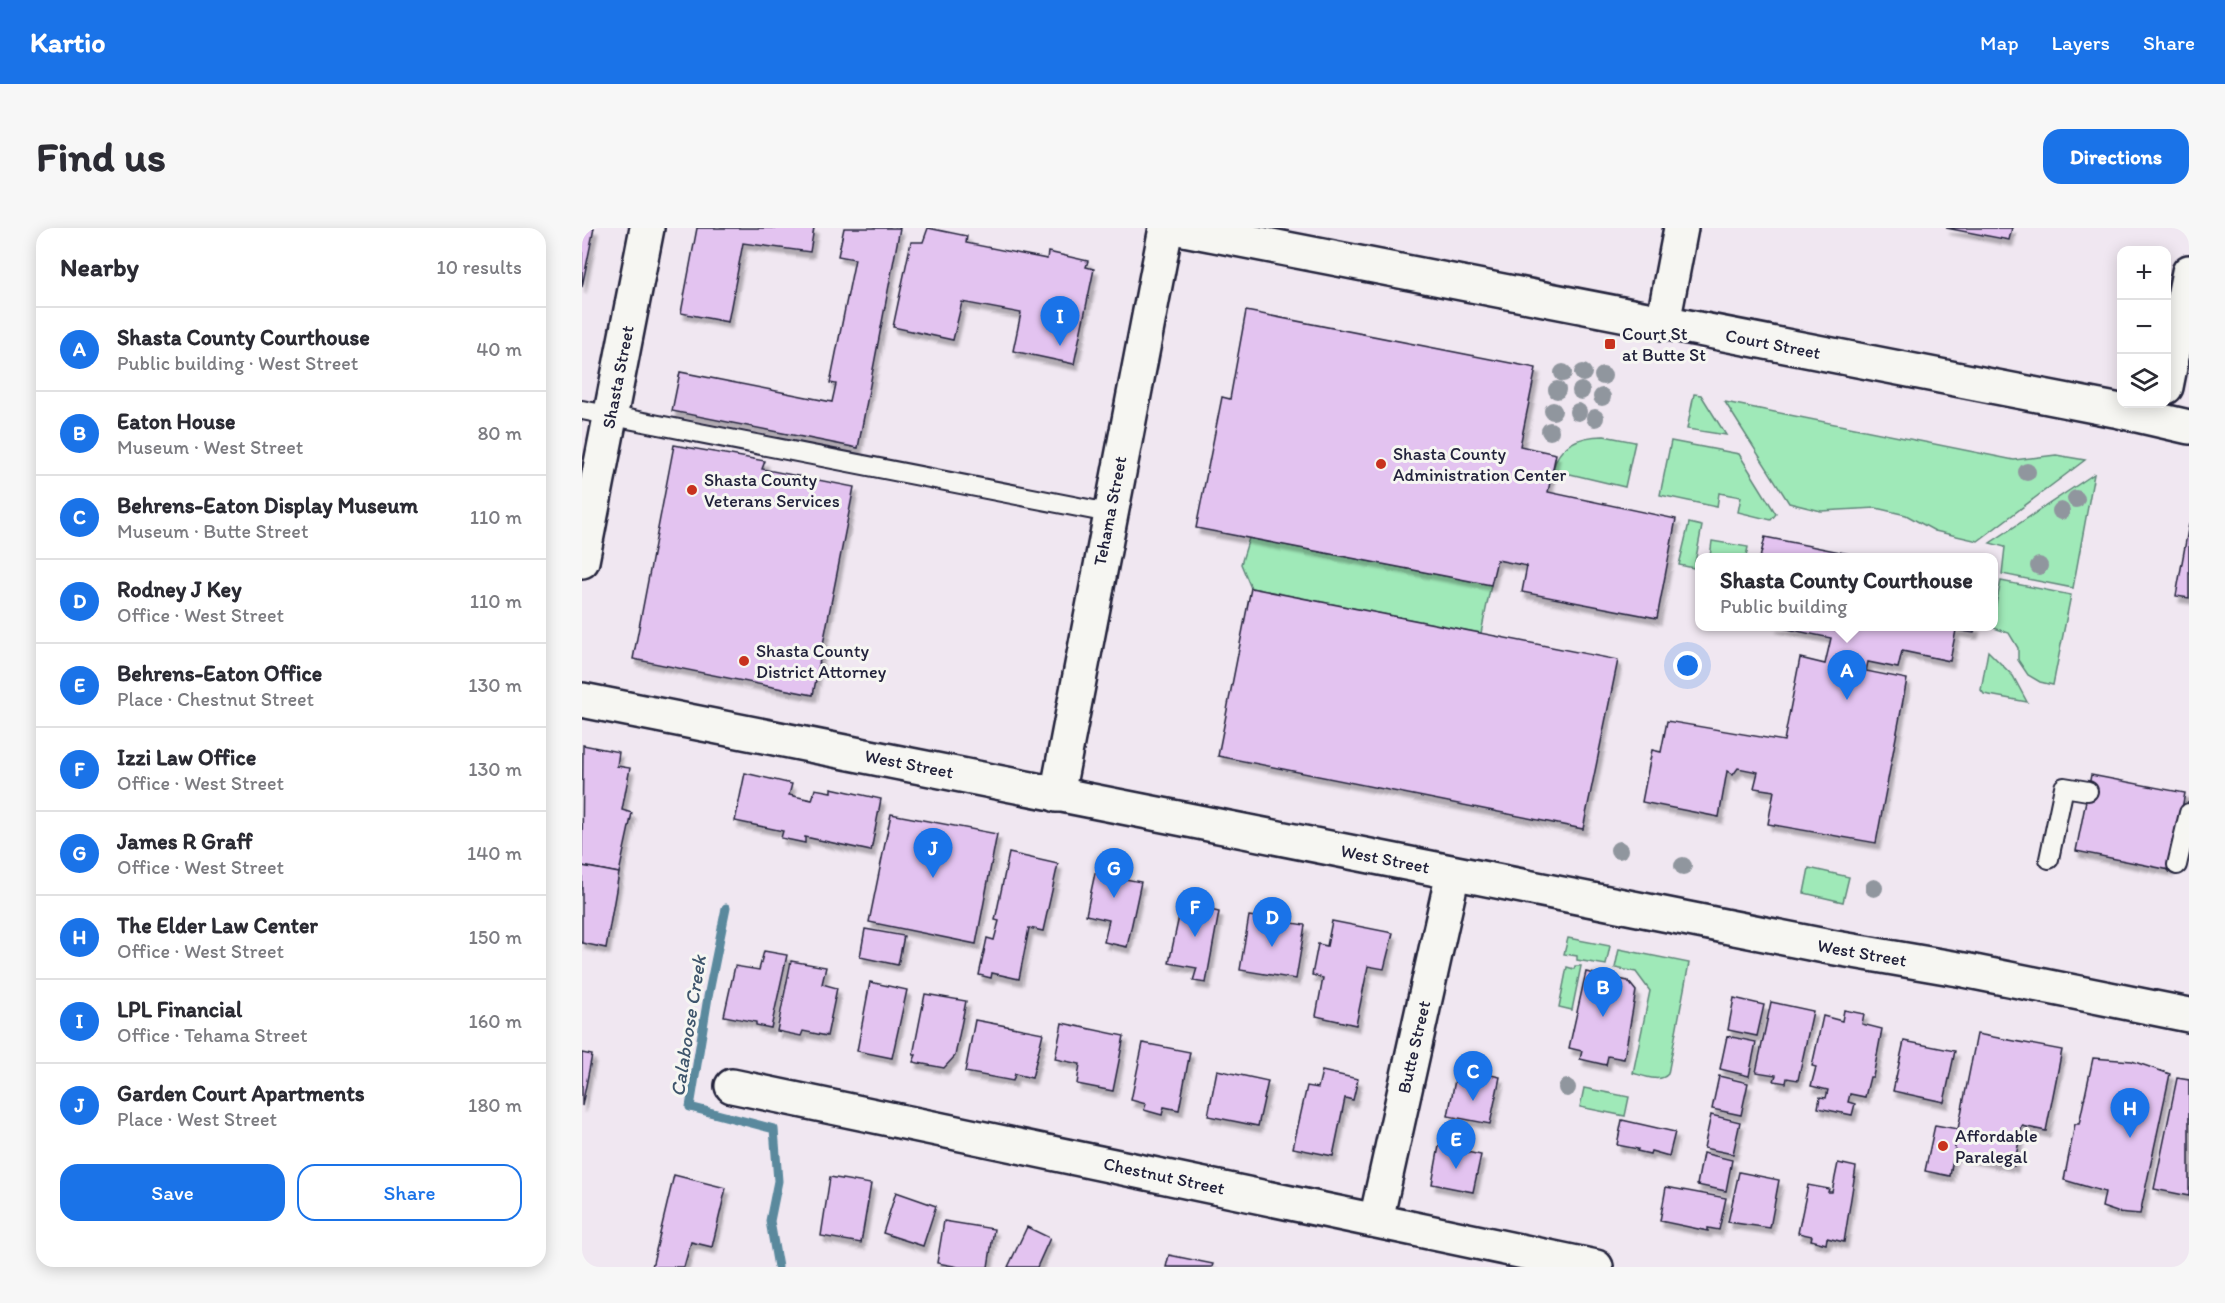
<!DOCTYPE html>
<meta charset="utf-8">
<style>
:root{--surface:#fff;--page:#f7f7f7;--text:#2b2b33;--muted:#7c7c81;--line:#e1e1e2;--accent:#1a73e8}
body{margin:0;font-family:Itim,sans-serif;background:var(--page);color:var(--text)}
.controls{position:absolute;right:18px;top:18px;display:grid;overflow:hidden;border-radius:12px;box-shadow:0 3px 15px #0003}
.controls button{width:54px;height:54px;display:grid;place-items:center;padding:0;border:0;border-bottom:2px solid var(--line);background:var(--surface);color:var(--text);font:30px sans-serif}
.you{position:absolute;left:1106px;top:438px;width:21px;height:21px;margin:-15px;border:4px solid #fff;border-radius:50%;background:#1a73e8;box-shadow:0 0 0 9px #1a73e833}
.badge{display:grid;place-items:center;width:39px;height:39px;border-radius:50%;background:var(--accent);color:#fff;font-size:20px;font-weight:700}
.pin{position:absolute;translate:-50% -50px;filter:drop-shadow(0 2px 3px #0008)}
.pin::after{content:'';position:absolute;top:32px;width:21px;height:18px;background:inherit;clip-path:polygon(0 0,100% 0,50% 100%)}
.popup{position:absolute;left:1113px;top:325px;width:303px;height:78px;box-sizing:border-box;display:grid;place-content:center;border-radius:12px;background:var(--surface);filter:drop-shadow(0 2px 4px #0005);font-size:20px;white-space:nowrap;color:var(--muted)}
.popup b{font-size:22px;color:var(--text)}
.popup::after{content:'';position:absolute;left:50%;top:100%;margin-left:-12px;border:12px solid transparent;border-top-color:var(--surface)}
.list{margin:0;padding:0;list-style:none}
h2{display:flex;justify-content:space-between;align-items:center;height:78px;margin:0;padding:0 24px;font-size:26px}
h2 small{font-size:20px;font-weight:400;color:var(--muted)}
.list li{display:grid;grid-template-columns:39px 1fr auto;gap:18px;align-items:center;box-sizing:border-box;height:84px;padding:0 24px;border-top:2px solid var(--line)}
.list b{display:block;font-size:22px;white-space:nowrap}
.list p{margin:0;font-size:20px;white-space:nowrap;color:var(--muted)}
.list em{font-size:20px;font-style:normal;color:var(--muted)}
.actions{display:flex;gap:12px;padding:18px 24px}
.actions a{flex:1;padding:14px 0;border:2px solid var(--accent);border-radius:18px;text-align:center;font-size:21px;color:var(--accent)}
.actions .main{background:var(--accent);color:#fff}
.icon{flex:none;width:33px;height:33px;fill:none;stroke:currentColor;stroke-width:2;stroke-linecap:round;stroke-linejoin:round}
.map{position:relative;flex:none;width:1607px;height:1039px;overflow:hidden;border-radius:18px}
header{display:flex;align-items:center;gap:36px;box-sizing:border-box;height:84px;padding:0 30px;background:var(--accent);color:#fff}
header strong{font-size:28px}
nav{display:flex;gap:33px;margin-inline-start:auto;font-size:21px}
.intro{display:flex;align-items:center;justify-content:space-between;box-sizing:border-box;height:144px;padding:0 36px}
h1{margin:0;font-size:42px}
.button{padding:15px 27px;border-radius:18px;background:var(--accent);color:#fff;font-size:21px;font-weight:700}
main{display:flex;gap:36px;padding:0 36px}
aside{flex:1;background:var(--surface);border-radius:18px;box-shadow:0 3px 15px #0003}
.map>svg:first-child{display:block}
.green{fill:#9fe9b8;stroke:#60867a;stroke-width:1.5}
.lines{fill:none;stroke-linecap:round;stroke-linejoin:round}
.stream{stroke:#5a899d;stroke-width:9}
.building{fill:#e3c3f0;stroke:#22223b;stroke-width:1.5;filter:url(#shadow)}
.lane-casing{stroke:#22223b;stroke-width:22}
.street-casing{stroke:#22223b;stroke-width:38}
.secondary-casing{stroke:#22223b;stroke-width:38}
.lane{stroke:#f6f6f2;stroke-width:18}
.street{stroke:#f6f6f2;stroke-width:33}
.secondary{stroke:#f6f6f2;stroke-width:33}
.tree{fill:#90969e}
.poi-dot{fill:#c8321e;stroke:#f6f6f2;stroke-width:2}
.labels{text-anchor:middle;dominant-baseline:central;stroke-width:6;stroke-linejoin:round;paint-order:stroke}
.poi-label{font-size:18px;fill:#22223b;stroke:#f6f6f2;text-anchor:start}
.street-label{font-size:18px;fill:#22223b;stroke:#f6f6f2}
.water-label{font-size:20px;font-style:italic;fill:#3e556c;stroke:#f6f6f2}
</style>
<header>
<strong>Kartio</strong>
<nav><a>Map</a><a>Layers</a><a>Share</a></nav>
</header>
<div class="intro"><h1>Find us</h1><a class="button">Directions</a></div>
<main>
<aside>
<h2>Nearby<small>10 results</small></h2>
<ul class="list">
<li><span class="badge">A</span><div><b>Shasta County Courthouse</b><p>Public building · West Street</p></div><em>40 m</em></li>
<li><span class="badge">B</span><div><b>Eaton House</b><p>Museum · West Street</p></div><em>80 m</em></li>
<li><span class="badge">C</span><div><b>Behrens-Eaton Display Museum</b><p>Museum · Butte Street</p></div><em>110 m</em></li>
<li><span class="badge">D</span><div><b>Rodney J Key</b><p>Office · West Street</p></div><em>110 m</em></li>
<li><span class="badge">E</span><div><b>Behrens-Eaton Office</b><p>Place · Chestnut Street</p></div><em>130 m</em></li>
<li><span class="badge">F</span><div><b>Izzi Law Office</b><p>Office · West Street</p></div><em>130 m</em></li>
<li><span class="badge">G</span><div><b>James R Graff</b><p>Office · West Street</p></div><em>140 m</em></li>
<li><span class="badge">H</span><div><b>The Elder Law Center</b><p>Office · West Street</p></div><em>150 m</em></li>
<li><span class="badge">I</span><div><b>LPL Financial</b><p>Office · Tehama Street</p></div><em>160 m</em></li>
<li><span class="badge">J</span><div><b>Garden Court Apartments</b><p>Place · West Street</p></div><em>180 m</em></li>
</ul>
<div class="actions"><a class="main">Save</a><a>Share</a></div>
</aside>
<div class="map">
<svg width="1607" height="1039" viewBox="0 0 1607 1039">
<defs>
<filter id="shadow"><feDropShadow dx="3.5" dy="6" stdDeviation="1.5" flood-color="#0004"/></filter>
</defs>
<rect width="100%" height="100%" fill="#f0e7f1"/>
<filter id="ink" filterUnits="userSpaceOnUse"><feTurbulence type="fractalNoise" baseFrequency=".0167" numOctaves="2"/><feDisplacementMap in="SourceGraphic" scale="12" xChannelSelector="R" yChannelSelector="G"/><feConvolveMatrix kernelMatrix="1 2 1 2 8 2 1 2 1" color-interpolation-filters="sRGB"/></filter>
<g filter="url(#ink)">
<g class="green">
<path d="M 1112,166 L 1119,167 L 1144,207 L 1105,201 Z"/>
<path d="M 1143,174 L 1432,232 L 1474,227 L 1503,232 L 1396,313 L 1353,303 L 1324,287 L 1294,280 L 1239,283 L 1207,275 Z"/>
<path d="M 1022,208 L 1053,214 L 1043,259 L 971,242 C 976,217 997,208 1022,208 Z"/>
<path d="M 1089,213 L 1157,226 L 1194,286 L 1189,292 L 1156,284 L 1159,269 L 1137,265 L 1135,279 L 1078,267 Z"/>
<path d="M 1512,246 L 1491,360 L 1420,346 L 1423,319 L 1408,315 Z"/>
<path d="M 1107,295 L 1120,298 L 1112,340 L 1097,337 Z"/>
<path d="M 667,310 L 909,357 L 899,405 L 669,360 L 659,336 Z"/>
<path d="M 1130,313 L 1166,319 L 1164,329 L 1128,329 Z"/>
<path d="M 1419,353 L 1489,367 L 1471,457 L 1458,454 L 1446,447 L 1436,432 L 1436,420 L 1427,405 L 1409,399 L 1412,398 L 1412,386 Z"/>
<path d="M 1406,423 L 1431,448 L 1445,474 L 1402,466 L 1399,462 Z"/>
<path d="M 1227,640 L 1267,649 L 1261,674 L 1222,665 Z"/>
<path d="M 986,710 L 1028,718 L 1024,737 L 995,732 L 995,728 L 982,726 Z"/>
<path d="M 1037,721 L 1107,735 L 1086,846 C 1078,855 1062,848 1051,845 L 1068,763 L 1054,744 L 1033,740 Z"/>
<path d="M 993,738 L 999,738 L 990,782 L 977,779 L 985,739 L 992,741 Z"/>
<path d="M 1002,860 L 1047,869 L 1043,888 L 998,879 Z"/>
</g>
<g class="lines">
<path class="stream" d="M 144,680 L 126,769 L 108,879 L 192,901 L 196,953 L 188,993 L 196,1039"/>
</g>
<g class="building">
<path d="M 0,0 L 12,0 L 0,59 Z"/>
<path d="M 115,0 L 232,0 L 228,24 L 161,15 L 146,94 L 99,85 Z"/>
<path d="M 262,0 L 318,0 L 276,220 L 90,183 L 98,144 L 250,174 L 254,156 L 248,155 L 273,31 L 256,28 Z"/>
<path d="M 346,0 L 385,8 L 384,15 L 465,31 L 466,24 L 506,33 L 504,39 L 512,41 L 492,136 L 431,123 L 439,85 L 380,74 L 371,112 L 311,99 L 329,14 L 341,14 Z"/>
<path d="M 1364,0 L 1430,0 L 1427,12 Z"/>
<path d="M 664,83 L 954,140 L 938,218 L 974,226 L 966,264 L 1094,291 L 1075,390 L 940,364 L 945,338 L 915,332 L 909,357 L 614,300 L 640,169 L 648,171 Z"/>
<path d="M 92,217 L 183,233 L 180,241 L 272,259 L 231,467 L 51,431 Z"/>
<path d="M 1607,296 L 1607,370 L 1594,368 Z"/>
<path d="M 1183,309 L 1288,330 L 1178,330 Z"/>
<path d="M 669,360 L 1036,432 L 1001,601 L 636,528 Z"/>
<path d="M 1191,398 L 1394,398 L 1392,405 L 1374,402 L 1368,433 L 1320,423 L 1316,440 L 1286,434 L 1284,443 L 1325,451 L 1294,615 L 1186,596 L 1192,563 L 1172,560 L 1176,544 L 1156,540 L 1151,547 L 1145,543 L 1137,589 L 1060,574 L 1070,522 L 1079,524 L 1085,493 L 1202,513 L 1218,430 L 1243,436 L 1249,410 Z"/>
<path d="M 1,517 L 37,524 L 35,538 L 48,540 L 40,582 L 50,585 L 37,645 L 0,638 Z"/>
<path d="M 163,545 L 210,556 L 207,567 L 230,572 L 233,561 L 249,564 L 249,560 L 299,571 L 289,623 L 223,609 L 223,615 L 199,610 L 201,603 L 153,593 Z"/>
<path d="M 1509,547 L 1603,565 L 1588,642 L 1494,623 Z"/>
<path d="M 309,586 L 415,606 L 394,716 L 287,694 Z"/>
<path d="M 427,625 L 476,636 L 461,703 L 447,700 L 437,751 L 410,745 L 409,750 L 397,747 L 405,710 L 412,712 L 417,693 L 413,692 Z"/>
<path d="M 0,638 L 37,645 L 24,720 L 0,715 Z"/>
<path d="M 513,645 L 559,654 L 545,719 L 522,714 L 527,692 L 504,687 Z"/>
<path d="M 602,665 L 627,669 L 624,681 L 637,684 L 624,755 L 611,753 L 615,740 L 587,735 Z"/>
<path d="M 667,688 L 723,697 L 714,751 L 658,742 Z"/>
<path d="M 750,693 L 811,705 L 802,741 L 786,738 L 774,797 L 734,788 L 741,750 L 730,747 L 736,716 L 745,718 Z"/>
<path d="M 283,701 L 322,708 L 316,737 L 278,729 Z"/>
<path d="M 182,723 L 205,727 L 189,800 L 174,797 L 174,794 L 142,788 L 153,738 L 177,742 Z"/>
<path d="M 209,733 L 244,739 L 240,756 L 255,760 L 245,808 L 221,803 L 219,808 L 195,803 Z"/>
<path d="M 1004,744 L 1046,753 L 1054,763 L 1042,831 L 1026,828 L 1024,837 L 998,831 L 1000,823 L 987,820 Z"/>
<path d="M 288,754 L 325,762 L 310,830 L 275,823 Z"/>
<path d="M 343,766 L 384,773 L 373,828 L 362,840 L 331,834 L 334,827 L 331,827 Z"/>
<path d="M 1152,770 L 1182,777 L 1175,808 L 1146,802 Z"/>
<path d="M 1189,774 L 1231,783 L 1216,852 L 1205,850 L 1204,855 L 1192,853 L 1194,847 L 1174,844 Z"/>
<path d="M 1262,782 L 1282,786 L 1280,796 L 1300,801 L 1291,849 L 1288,849 L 1283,869 L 1268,866 L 1266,874 L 1273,876 L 1270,887 L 1236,880 L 1238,869 L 1244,870 L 1246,862 L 1229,858 L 1234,839 L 1230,838 L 1241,788 L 1260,793 Z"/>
<path d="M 393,792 L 461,805 L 450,850 L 433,846 L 431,853 L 383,844 Z"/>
<path d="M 480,795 L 542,808 L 531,863 L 495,856 L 498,836 L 473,831 Z"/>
<path d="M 1395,806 L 1480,822 L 1464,903 L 1440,898 L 1432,938 L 1371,926 Z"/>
<path d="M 1145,808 L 1174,814 L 1167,848 L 1138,841 Z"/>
<path d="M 1322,813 L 1373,823 L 1362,874 L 1311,863 Z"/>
<path d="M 561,815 L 608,824 L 597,882 L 582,879 L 580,887 L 562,882 L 564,876 L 549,872 Z"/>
<path d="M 0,825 L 10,827 L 0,878 Z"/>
<path d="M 1511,830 L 1550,833 L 1588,846 L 1558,986 L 1535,984 L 1520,979 L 1523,964 L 1482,952 L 1493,896 L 1497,896 Z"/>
<path d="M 635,842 L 686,853 L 676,898 L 626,888 Z"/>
<path d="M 740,843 L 776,851 L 771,872 L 763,870 L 751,928 L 711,920 L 725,858 L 736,860 Z"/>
<path d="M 900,845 L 918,849 L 908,896 L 866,888 L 873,852 L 897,857 Z"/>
<path d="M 1137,848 L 1166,855 L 1159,887 L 1130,881 Z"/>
<path d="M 1595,850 L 1607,852 L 1607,968 L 1572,961 Z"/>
<path d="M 1129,887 L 1158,894 L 1151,926 L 1122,920 Z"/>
<path d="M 1040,892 L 1093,904 L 1087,928 L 1069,923 L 1068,926 L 1055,923 L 1056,921 L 1035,917 Z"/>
<path d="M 1353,897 L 1376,901 L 1368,948 L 1343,943 Z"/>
<path d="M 857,918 L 899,927 L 891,964 L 850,956 Z"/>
<path d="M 1121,925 L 1150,932 L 1144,963 L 1115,957 Z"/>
<path d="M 1256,935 L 1274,939 L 1262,1014 L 1245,1010 L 1244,1016 L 1229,1012 L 1230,1008 L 1216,1005 L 1226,957 L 1247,961 L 1246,964 L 1250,964 Z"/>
<path d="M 1157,944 L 1197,952 L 1188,1000 L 1146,994 Z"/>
<path d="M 92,947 L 144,960 L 130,1019 L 109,1014 L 102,1039 L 70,1039 Z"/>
<path d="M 248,949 L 289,956 L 279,1015 L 239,1008 Z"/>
<path d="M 1084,959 L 1144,970 L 1137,1002 L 1126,1000 L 1126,1003 L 1078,993 Z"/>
<path d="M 314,964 L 354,978 L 341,1018 L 301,1005 Z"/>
<path d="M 362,993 L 412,1001 L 406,1039 L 377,1039 L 355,1035 Z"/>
<path d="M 445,999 L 468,1010 L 455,1039 L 426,1039 Z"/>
<path d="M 587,1027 L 631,1036 L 630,1039 L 584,1039 Z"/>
</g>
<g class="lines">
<defs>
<g id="lane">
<path d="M 0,182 L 527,285"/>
<path d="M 1467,631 L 1482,559 L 1506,563"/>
<path d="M 1595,637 L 1607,585"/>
</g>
<g id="street">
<path d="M 1584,159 L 1607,44"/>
<path d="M 150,858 L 1014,1039"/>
<path d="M 794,992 L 871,645"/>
</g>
<g id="secondary">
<path d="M 597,0 L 1533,182 L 1607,199"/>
<path d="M 1081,95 L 1099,0"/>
<path d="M 0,333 L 65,0"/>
<path d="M 0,472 L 1248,719 L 1382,742 L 1607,787"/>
<path d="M 475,567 L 584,0"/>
</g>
</defs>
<use href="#lane" class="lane-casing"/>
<use href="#street" class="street-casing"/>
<use href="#secondary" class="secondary-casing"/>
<use href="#lane" class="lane"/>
<use href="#street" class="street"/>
<use href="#secondary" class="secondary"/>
</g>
<g class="tree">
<circle cx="981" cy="145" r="9"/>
<circle cx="1001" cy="145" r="9"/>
<circle cx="1021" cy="148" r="9"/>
<circle cx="975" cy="162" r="9"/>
<circle cx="999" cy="163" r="9"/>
<circle cx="1020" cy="169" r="9"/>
<circle cx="971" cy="183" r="9"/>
<circle cx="996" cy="184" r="9"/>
<circle cx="1013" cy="190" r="9"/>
<circle cx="968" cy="203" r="9"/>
<circle cx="1445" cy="244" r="9"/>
<circle cx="1494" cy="271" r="9"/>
<circle cx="1479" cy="283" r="9"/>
<circle cx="1457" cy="338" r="9"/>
<circle cx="1037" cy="622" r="9"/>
<circle cx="1101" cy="638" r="9"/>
<circle cx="1292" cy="660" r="9"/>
<circle cx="985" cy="860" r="9"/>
</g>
</g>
<g class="poi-dot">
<rect x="1022" y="110" width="12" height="12" rx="3"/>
<circle cx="799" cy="236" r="6"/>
<circle cx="110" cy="262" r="6"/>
<circle cx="162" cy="433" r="6"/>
<circle cx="1361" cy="918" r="6"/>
</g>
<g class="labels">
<g class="poi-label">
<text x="1040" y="106">Court St<tspan x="1040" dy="21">at Butte St</tspan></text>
<text x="811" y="226">Shasta County<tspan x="811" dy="21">Administration Center</tspan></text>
<text x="122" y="252">Shasta County<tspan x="122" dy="21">Veterans Services</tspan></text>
<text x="174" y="423">Shasta County<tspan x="174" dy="21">District Attorney</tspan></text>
<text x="1373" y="908">Affordable<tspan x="1373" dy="21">Paralegal</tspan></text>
</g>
<g class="street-label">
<text transform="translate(1191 116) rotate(11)">Court Street</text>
<text transform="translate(36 149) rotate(-79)">Shasta Street</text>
<text transform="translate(528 283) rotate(-79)">Tehama Street</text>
<text transform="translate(327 536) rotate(11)">West Street</text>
<text transform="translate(803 631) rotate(11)">West Street</text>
<text transform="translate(1280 725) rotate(10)">West Street</text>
<text transform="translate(832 819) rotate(-77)">Butte Street</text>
<text transform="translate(582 948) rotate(12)">Chestnut Street</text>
</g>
<g class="water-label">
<text transform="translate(106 798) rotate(-81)">Calaboose Creek</text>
</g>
</g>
</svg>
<div class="controls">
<button>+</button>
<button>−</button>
<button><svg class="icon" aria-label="layers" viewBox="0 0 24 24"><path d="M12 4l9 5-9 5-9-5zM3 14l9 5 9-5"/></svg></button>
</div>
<div class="you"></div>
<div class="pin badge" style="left:1265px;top:472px">A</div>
<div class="popup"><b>Shasta County Courthouse</b>Public building</div>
<div class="pin badge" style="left:1021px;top:789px">B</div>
<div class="pin badge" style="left:891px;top:873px">C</div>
<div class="pin badge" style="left:690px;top:719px">D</div>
<div class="pin badge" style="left:874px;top:941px">E</div>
<div class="pin badge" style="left:613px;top:709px">F</div>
<div class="pin badge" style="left:532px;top:670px">G</div>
<div class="pin badge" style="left:1548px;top:910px">H</div>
<div class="pin badge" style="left:478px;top:118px">I</div>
<div class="pin badge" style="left:351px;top:650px">J</div>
</div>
</main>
